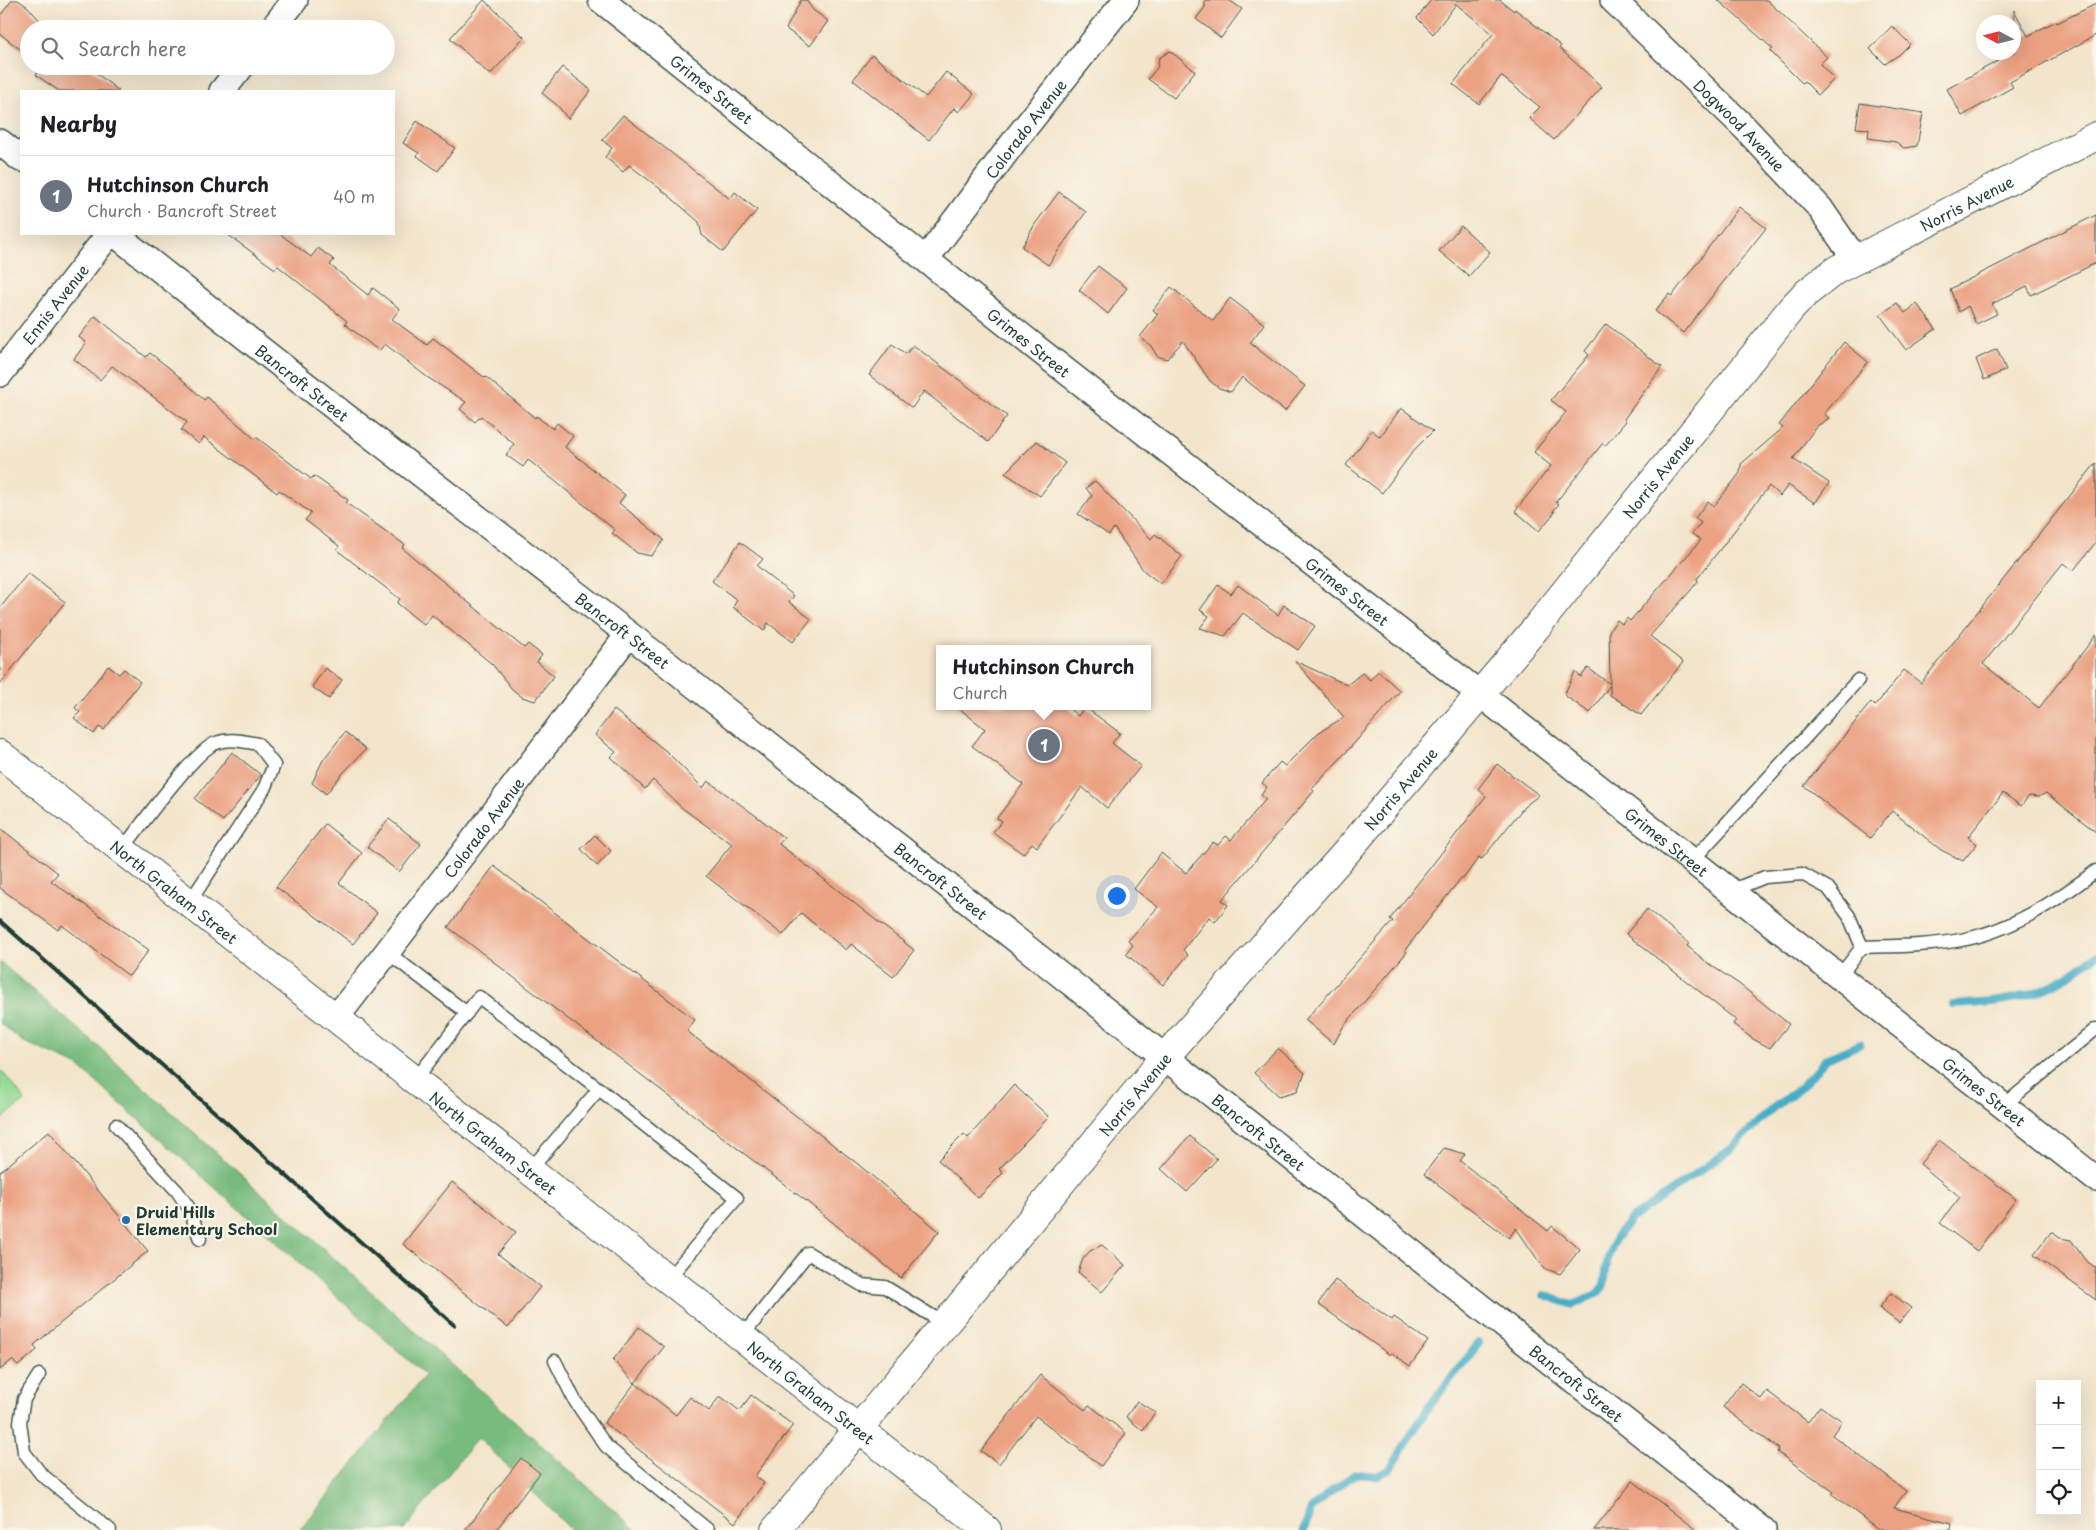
<!DOCTYPE html>
<meta charset="utf-8">
<style>
:root{--surface:#fff;--page:#f2f2f2;--text:#202124;--muted:#757577;--line:#e0e0e0;--accent:#0b8043}
body{margin:0;font-family:"Playpen Sans",sans-serif;background:var(--page);color:var(--text)}
.controls{position:absolute;right:15px;bottom:15px;display:grid;overflow:hidden;border-radius:0px;box-shadow:0 5px 20px #0002}
.controls button{width:45px;height:45px;display:grid;place-items:center;padding:0;border:0;border-bottom:1px solid var(--line);background:var(--surface);color:var(--text);font:25px sans-serif}
.compass{position:absolute;left:1976px;top:15px;width:45px;height:45px;border-radius:50%;background:var(--surface);box-shadow:0 5px 20px #0002;rotate:277deg}
.you{position:absolute;left:1116px;top:895px;width:18px;height:18px;margin:-12px;border:4px solid #fff;border-radius:50%;background:#1a73e8;box-shadow:0 0 0 8px #1a73e833}
.badge{display:grid;place-items:center;width:32px;height:32px;border-radius:50%;background:var(--accent);color:#fff;font-size:16px;font-weight:700}
.pin{position:absolute;translate:-50% -50%;border:2px solid #fff;box-shadow:0 1px 5px #0006}
.popup{position:absolute;left:936px;top:645px;width:215px;height:65px;box-sizing:border-box;display:grid;place-content:center;border-radius:0px;background:var(--surface);filter:drop-shadow(0 1px 4px #0005);font-size:16px;white-space:nowrap;color:var(--muted)}
.popup b{font-size:19px;color:var(--text)}
.popup::after{content:'';position:absolute;left:50%;top:100%;margin-left:-10px;border:10px solid transparent;border-top-color:var(--surface)}
.list{margin:0;padding:0;list-style:none}
h2{display:flex;justify-content:space-between;align-items:center;height:65px;margin:0;padding:0 20px;font-size:21px}
h2 small{font-size:16px;font-weight:400;color:var(--muted)}
.list li{display:grid;grid-template-columns:32px 1fr auto;gap:15px;align-items:center;box-sizing:border-box;height:80px;padding:0 20px;border-top:1px solid var(--line)}
.list b{display:block;font-size:19px;white-space:nowrap}
.list p{margin:0;font-size:16px;white-space:nowrap;color:var(--muted)}
.list em{font-size:16px;font-style:normal;color:var(--muted)}
.icon{flex:none;width:28px;height:28px;fill:none;stroke:currentColor;stroke-width:2;stroke-linecap:round;stroke-linejoin:round}
.map{position:relative;flex:none;width:2096px;height:1530px;overflow:hidden}
.search{position:absolute;background:var(--surface);box-shadow:0 5px 20px #0002;left:20px;top:20px;width:375px;height:55px;display:flex;align-items:center;gap:12px;box-sizing:border-box;padding:0 18px;border-radius:28px;color:var(--muted);font-size:19px}
.panel{position:absolute;background:var(--surface);box-shadow:0 5px 20px #0002;left:20px;top:90px;width:375px;height:145px;border-radius:0px}
.map>svg:first-child{display:block}
.green{fill:#96db94;stroke:#5a8c64}
.forest{fill:#78bb7e;stroke:#4c7c59}
.lines{fill:none;stroke-linecap:round;stroke-linejoin:round}
.stream{stroke:#47acc6;stroke-width:8}
.building{fill:#eba283}
.lane-casing{stroke:#3f564b;stroke-width:15}
.street-casing{stroke:#3f564b;stroke-width:28}
.secondary-casing{stroke:#3f564b;stroke-width:30}
.lane{stroke:#fff;stroke-width:12}
.street{stroke:#fff;stroke-width:25}
.secondary{stroke:#fff;stroke-width:28}
.rail{stroke:#1f3d34;stroke-width:4}
.poi-dot{fill:#1f6fb2;stroke:#fbf7ec;stroke-width:2}
.labels{text-anchor:middle;dominant-baseline:central;stroke-width:4.5;stroke-linejoin:round;paint-order:stroke}
.street-label{font-size:15px;fill:#1f3d34;stroke:#fbf7ec}
.poi-label{font-size:15px;font-weight:bold;fill:#1f3d34;stroke:#fbf7ec;text-anchor:start}
</style>
<div class="map">
<svg width="2096" height="1530" viewBox="0 0 2096 1530">
<rect width="100%" height="100%" fill="#fbf7ec"/>
<filter id="ink" filterUnits="userSpaceOnUse"><feTurbulence type="fractalNoise" baseFrequency=".02" numOctaves="2"/><feDisplacementMap in="SourceGraphic" scale="10" xChannelSelector="R" yChannelSelector="G"/><feConvolveMatrix kernelMatrix="1 2 1 2 8 2 1 2 1" color-interpolation-filters="sRGB"/></filter>
<filter id="wash" filterUnits="userSpaceOnUse"><feTurbulence type="fractalNoise" baseFrequency=".0096" numOctaves="4" result="noise"/><feDisplacementMap in="SourceGraphic" scale="20" xChannelSelector="R" yChannelSelector="G"/><feGaussianBlur stdDeviation="1.12" result="paint"/><feColorMatrix in="noise" values="0 0 0 0 0 0 0 0 0 0 0 0 0 0 0 0 0 1.4 0 .05"/><feComposite in="paint" operator="in"/></filter>
<g filter="url(#wash)">
<rect width="100%" height="100%" fill="#f3e5cc"/>
<path class="green" d="M 0,1069 L 25,1100 L 0,1121 Z"/>
<path class="forest" d="M 0,962 L 100,1048 L 636,1530 L 571,1530 L 478,1437 L 404,1530 L 300,1530 L 425,1375 L 77,1065 L 22,1041 L 0,1023 Z"/>
<g class="lines">
<g class="stream">
<path d="M 1953,1005 C 1981,1003 2010,1002 2036,992 C 2058,985 2077,969 2096,956"/>
<path d="M 1544,1295 L 1573,1305 L 1598,1293 L 1604,1285 L 1608,1257 L 1615,1239 L 1631,1219 L 1731,1149 L 1772,1109 L 1802,1086 L 1826,1059 L 1860,1044"/>
<path d="M 1304,1530 L 1311,1509 L 1326,1495 L 1355,1474 L 1377,1476 L 1390,1469 L 1427,1409 L 1479,1343"/>
</g>
</g>
<g id="blocks">
<g class="building">
<path d="M 12,0 L 18,0 L 28,7 L 47,29 L 29,29 L 29,56 L 0,34 L 0,16 Z"/>
<path d="M 484,0 L 524,37 L 490,75 L 450,38 Z"/>
<path d="M 801,0 L 806,0 L 813,10 L 828,21 L 810,46 L 786,29 Z"/>
<path d="M 1205,0 L 1229,0 L 1242,9 L 1221,38 L 1196,19 L 1205,7 Z"/>
<path d="M 1431,0 L 1500,0 L 1514,11 L 1515,9 L 1561,46 L 1559,48 L 1602,87 L 1554,140 L 1529,118 L 1540,107 L 1501,76 L 1479,104 L 1453,84 L 1493,34 L 1456,4 L 1433,34 L 1417,18 Z"/>
<path d="M 1718,0 L 1767,0 L 1827,57 L 1820,64 L 1834,79 L 1818,95 L 1804,81 L 1802,83 L 1770,51 L 1773,49 Z"/>
<path d="M 2096,4 L 2096,35 L 2010,82 L 2013,87 L 1962,116 L 1947,89 L 2014,52 L 2014,10 L 2028,36 L 2056,21 L 2057,23 Z"/>
<path d="M 1892,26 L 1910,44 L 1900,54 L 1885,64 L 1870,49 Z"/>
<path d="M 1170,51 L 1195,71 L 1174,98 L 1148,79 L 1157,68 L 1159,58 Z"/>
<path d="M 872,55 L 926,97 L 946,72 L 974,94 L 959,112 L 954,108 L 929,140 L 853,80 Z"/>
<path d="M 42,66 L 87,66 L 119,91 L 59,91 L 36,75 Z"/>
<path d="M 562,67 L 591,90 L 568,119 L 558,106 L 542,93 Z"/>
<path d="M 1860,103 L 1923,113 L 1917,146 L 1904,148 L 1896,142 L 1868,138 L 1869,129 L 1856,128 Z"/>
<path d="M 623,115 L 730,199 L 735,192 L 757,210 L 723,252 L 702,235 L 699,222 L 667,194 L 629,165 L 623,172 L 605,157 L 612,148 L 602,140 Z"/>
<path d="M 417,121 L 455,148 L 438,171 L 417,156 L 419,153 L 403,143 Z"/>
<path d="M 1059,192 L 1086,212 L 1048,265 L 1022,247 L 1035,224 Z"/>
<path d="M 1739,207 L 1766,228 L 1683,333 L 1655,311 L 1669,294 L 1672,296 Z"/>
<path d="M 2096,215 L 2096,263 L 2031,295 L 2027,286 L 1992,304 L 1997,314 L 1976,324 L 1968,306 L 1959,312 L 1950,289 Z"/>
<path d="M 1461,226 L 1490,252 L 1469,276 L 1439,251 Z"/>
<path d="M 227,234 L 280,234 L 311,257 L 318,248 L 334,260 L 330,265 L 368,295 L 373,288 L 400,309 L 392,319 L 427,345 L 433,338 L 485,378 L 486,377 L 535,418 L 536,416 L 553,429 L 557,423 L 573,436 L 565,447 L 625,495 L 619,503 L 664,540 L 651,556 L 637,553 L 612,533 L 615,530 L 545,473 L 528,460 L 523,467 L 506,455 L 514,444 L 481,416 L 475,422 L 460,409 L 466,402 L 427,377 L 385,344 L 379,351 L 345,324 L 347,321 L 278,266 L 275,269 Z"/>
<path d="M 1098,266 L 1127,288 L 1108,314 L 1079,290 Z"/>
<path d="M 1171,287 L 1213,321 L 1230,298 L 1264,324 L 1250,343 L 1305,386 L 1285,411 L 1242,377 L 1231,392 L 1219,388 L 1210,381 L 1183,341 L 1167,359 L 1157,356 L 1151,346 L 1140,337 L 1158,314 L 1153,310 Z"/>
<path d="M 1897,303 L 1905,313 L 1917,304 L 1936,329 L 1906,350 L 1880,315 Z"/>
<path d="M 95,316 L 146,357 L 150,353 L 173,371 L 204,400 L 207,397 L 255,439 L 256,437 L 311,479 L 314,476 L 348,500 L 346,503 L 405,545 L 402,548 L 524,648 L 528,644 L 542,655 L 537,662 L 554,676 L 535,701 L 522,697 L 512,689 L 492,664 L 432,615 L 424,625 L 397,603 L 400,599 L 337,550 L 339,546 L 305,520 L 311,513 L 279,490 L 277,493 L 204,437 L 199,444 L 181,430 L 187,422 L 112,366 L 100,380 L 74,359 L 86,343 L 79,337 Z"/>
<path d="M 1606,324 L 1662,367 L 1624,419 L 1626,421 L 1605,446 L 1603,443 L 1556,502 L 1559,504 L 1553,511 L 1555,512 L 1539,531 L 1515,511 L 1551,466 L 1534,452 L 1566,412 L 1551,400 L 1589,355 L 1585,351 Z"/>
<path d="M 1844,342 L 1868,362 L 1824,414 L 1829,418 L 1816,427 L 1793,459 L 1829,483 L 1815,503 L 1788,485 L 1780,496 L 1769,486 L 1697,579 L 1698,581 L 1691,590 L 1650,636 L 1683,662 L 1641,715 L 1610,695 L 1610,685 L 1590,713 L 1564,695 L 1575,672 L 1581,677 L 1588,668 L 1610,684 L 1609,631 L 1617,620 L 1622,624 L 1627,618 L 1630,621 L 1701,540 L 1692,534 L 1701,523 L 1695,518 L 1708,501 L 1714,506 L 1740,473 L 1741,464 L 1783,428 L 1779,425 Z"/>
<path d="M 892,344 L 906,354 L 913,345 L 1007,416 L 988,442 L 924,391 L 912,408 L 869,375 Z"/>
<path d="M 1997,349 L 2006,370 L 1984,380 L 1976,359 Z"/>
<path d="M 1401,408 L 1433,431 L 1414,450 L 1382,493 L 1346,465 L 1372,430 L 1380,437 Z"/>
<path d="M 1037,441 L 1065,463 L 1040,496 L 1005,473 Z"/>
<path d="M 2096,463 L 2096,542 L 2073,571 L 2063,563 L 1983,664 L 2039,708 L 2096,635 L 2096,832 L 2046,793 L 2039,797 L 2029,796 L 2021,806 L 2003,793 L 1968,837 L 1977,844 L 1963,861 L 1941,850 L 1892,811 L 1870,838 L 1804,786 L 1871,702 L 1875,706 L 1904,670 L 1921,683 Z"/>
<path d="M 1095,481 L 1151,539 L 1155,534 L 1182,556 L 1161,584 L 1144,571 L 1114,528 L 1109,535 L 1078,514 L 1092,496 L 1086,488 Z"/>
<path d="M 740,542 L 763,559 L 757,566 L 794,596 L 789,602 L 811,619 L 793,642 L 768,623 L 764,631 L 733,607 L 737,600 L 712,581 Z"/>
<path d="M 28,573 L 65,602 L 0,684 L 0,608 Z"/>
<path d="M 1218,585 L 1231,594 L 1238,585 L 1278,615 L 1284,605 L 1315,626 L 1298,650 L 1243,613 L 1225,636 L 1200,628 L 1209,616 L 1200,610 Z"/>
<path d="M 1295,661 L 1347,685 L 1362,673 L 1370,680 L 1378,671 L 1400,691 L 1350,748 L 1312,789 L 1314,791 L 1222,900 L 1228,905 L 1215,922 L 1209,917 L 1183,950 L 1188,955 L 1163,985 L 1126,954 L 1133,945 L 1128,941 L 1158,907 L 1134,889 L 1161,853 L 1186,873 L 1213,842 L 1218,845 L 1226,836 L 1231,840 L 1266,799 L 1261,795 L 1267,787 L 1262,783 L 1280,762 L 1285,766 L 1318,733 L 1344,717 Z"/>
<path d="M 108,666 L 119,674 L 124,669 L 140,682 L 104,730 L 99,727 L 94,734 L 74,718 L 80,712 L 75,708 Z"/>
<path d="M 325,668 L 342,680 L 329,699 L 312,687 Z"/>
<path d="M 956,706 L 1066,706 L 1078,716 L 1085,707 L 1120,733 L 1112,743 L 1141,766 L 1107,808 L 1082,787 L 1037,847 L 1032,843 L 1023,854 L 993,832 L 1002,821 L 997,818 L 1023,784 L 972,746 L 985,729 Z"/>
<path d="M 614,710 L 666,751 L 703,788 L 708,781 L 759,818 L 784,838 L 779,844 L 914,950 L 893,977 L 851,944 L 846,950 L 801,913 L 783,935 L 706,876 L 732,844 L 682,808 L 653,780 L 645,789 L 611,757 L 616,752 L 595,735 Z"/>
<path d="M 345,732 L 366,749 L 342,774 L 326,794 L 312,783 L 323,760 Z"/>
<path d="M 232,752 L 261,775 L 223,821 L 195,799 Z"/>
<path d="M 1497,764 L 1539,795 L 1524,807 L 1482,859 L 1479,857 L 1463,879 L 1461,878 L 1405,950 L 1407,952 L 1343,1027 L 1334,1044 L 1305,1020 L 1393,921 L 1390,919 L 1486,796 L 1478,789 Z"/>
<path d="M 389,819 L 421,844 L 399,872 L 367,847 Z"/>
<path d="M 325,824 L 362,853 L 339,883 L 377,913 L 353,944 L 276,887 Z"/>
<path d="M 0,828 L 58,873 L 51,881 L 149,950 L 129,976 L 62,925 L 58,930 L 0,888 Z"/>
<path d="M 595,835 L 611,851 L 597,866 L 581,849 Z"/>
<path d="M 494,866 L 695,1020 L 687,1031 L 854,1161 L 939,1231 L 901,1278 L 810,1204 L 448,927 Z"/>
<path d="M 1647,909 L 1689,943 L 1687,946 L 1709,964 L 1739,984 L 1789,1024 L 1770,1048 L 1753,1039 L 1733,1024 L 1736,1020 L 1626,934 Z"/>
<path d="M 1278,1048 L 1305,1073 L 1297,1091 L 1279,1096 L 1254,1073 Z"/>
<path d="M 1014,1085 L 1049,1117 L 999,1169 L 1003,1173 L 978,1198 L 938,1160 L 964,1134 L 968,1138 Z"/>
<path d="M 49,1131 L 148,1251 L 34,1345 L 37,1350 L 18,1366 L 12,1360 L 0,1370 L 0,1172 Z"/>
<path d="M 1190,1136 L 1217,1159 L 1187,1192 L 1161,1169 Z"/>
<path d="M 1939,1140 L 2016,1199 L 1977,1251 L 1940,1223 L 1960,1197 L 1920,1164 Z"/>
<path d="M 1444,1148 L 1465,1154 L 1460,1161 L 1548,1231 L 1552,1226 L 1580,1249 L 1560,1274 L 1546,1269 L 1540,1263 L 1516,1228 L 1509,1238 L 1424,1174 Z"/>
<path d="M 452,1182 L 516,1232 L 498,1254 L 540,1287 L 508,1328 L 403,1244 Z"/>
<path d="M 2051,1232 L 2060,1238 L 2071,1240 L 2085,1260 L 2096,1268 L 2096,1300 L 2034,1255 Z"/>
<path d="M 1102,1245 L 1125,1265 L 1102,1292 L 1078,1272 L 1083,1259 L 1090,1251 Z"/>
<path d="M 1335,1280 L 1392,1320 L 1394,1317 L 1428,1341 L 1410,1366 L 1392,1353 L 1390,1355 L 1318,1304 Z"/>
<path d="M 1891,1293 L 1911,1308 L 1899,1323 L 1879,1308 Z"/>
<path d="M 639,1327 L 664,1347 L 635,1383 L 613,1360 Z"/>
<path d="M 1040,1375 L 1085,1410 L 1089,1405 L 1126,1433 L 1101,1466 L 1036,1416 L 999,1464 L 981,1451 Z"/>
<path d="M 635,1383 L 676,1415 L 690,1397 L 709,1411 L 720,1396 L 740,1411 L 751,1395 L 793,1425 L 755,1476 L 764,1483 L 735,1523 L 604,1423 Z"/>
<path d="M 1741,1383 L 1761,1399 L 1767,1391 L 1808,1422 L 1820,1406 L 1842,1421 L 1832,1435 L 1906,1491 L 1894,1508 L 1952,1523 L 1951,1530 L 1879,1530 L 1832,1494 L 1834,1492 L 1777,1452 L 1779,1449 L 1723,1407 Z"/>
<path d="M 1137,1401 L 1155,1412 L 1143,1431 L 1126,1417 Z"/>
<path d="M 521,1458 L 540,1473 L 496,1530 L 465,1530 Z"/>
<path d="M 1633,1481 L 1696,1530 L 1594,1530 Z"/>
</g>
</g>
</g>
<g filter="url(#ink)">
<use href="#blocks" fill-opacity="0" stroke="#3f564b" stroke-width="1"/>
<g class="lines">
<defs>
<g id="lane">
<path d="M 122,850 C 138,829 195,750 216,743 C 230,738 243,741 258,744 L 274,765 L 264,789 L 189,903"/>
<path d="M 1692,861 L 1858,680"/>
<path d="M 1730,891 L 1765,877 L 1802,874 L 1828,888 L 1849,916 L 1862,947 L 1839,977"/>
<path d="M 1862,947 C 1894,946 1929,946 1961,940 C 2011,931 2056,901 2096,871"/>
<path d="M 387,952 L 467,1013"/>
<path d="M 415,1080 L 479,997 L 599,1089"/>
<path d="M 2003,1106 L 2096,1029"/>
<path d="M 116,1125 L 177,1191 L 189,1208 L 200,1239"/>
<path d="M 530,1170 L 599,1089 L 737,1198 L 668,1279"/>
<path d="M 741,1338 L 808,1253 L 862,1285 L 885,1287 L 945,1324"/>
<path d="M 555,1361 L 575,1401 L 606,1446 L 708,1530"/>
<path d="M 39,1375 L 24,1399 L 20,1422 L 24,1452 L 41,1474 L 110,1530"/>
</g>
<g id="street">
<path id="s1" d="M 601,0 L 1039,350 L 1480,694 L 2096,1179"/>
<path id="s2" d="M 1613,0 L 1744,127 L 1820,208 L 1855,259"/>
<path d="M 272,29 L 295,0"/>
<path d="M 222,91 L 242,66"/>
<path d="M 0,142 L 21,159"/>
<path id="s3" d="M 115,234 L 339,411 L 670,666 L 1763,1530"/>
<path id="s4" d="M 926,259 L 1016,139 L 1126,0"/>
<path id="s5" d="M 0,374 L 109,234"/>
<path id="s6" d="M 336,1018 L 469,846 L 628,635"/>
</g>
<g id="secondary">
<path id="s7" d="M 0,754 L 987,1530"/>
<path id="s8" d="M 775,1530 L 1165,1057 L 1348,850 L 1535,629 L 1791,309 L 1805,294 L 1836,270 L 2096,136"/>
</g>
</defs>
<use href="#lane" class="lane-casing"/>
<use href="#street" class="street-casing"/>
<use href="#secondary" class="secondary-casing"/>
<use href="#lane" class="lane"/>
<use href="#street" class="street"/>
<use href="#secondary" class="secondary"/>
<path class="rail" d="M 0,921 L 454,1325"/>
</g>
</g>
<circle class="poi-dot" cx="126" cy="1220" r="5"/>
<g class="labels">
<g class="street-label">
<text stroke="none"><textPath href="#s1" startOffset="142">Grimes Street</textPath></text>
<text stroke="none"><textPath href="#s2" startOffset="178">Dogwood Avenue</textPath></text>
<text stroke="none"><textPath href="#s4" startOffset="164">Colorado Avenue</textPath></text>
<text stroke="none"><textPath href="#s8" startOffset="1795">Norris Avenue</textPath></text>
<text stroke="none"><textPath href="#s5" startOffset="89">Ennis Avenue</textPath></text>
<text stroke="none"><textPath href="#s1" startOffset="548">Grimes Street</textPath></text>
<text stroke="none"><textPath href="#s3" startOffset="239">Bancroft Street</textPath></text>
<text stroke="none"><textPath href="#s8" startOffset="1375">Norris Avenue</textPath></text>
<text stroke="none"><textPath href="#s1" startOffset="952">Grimes Street</textPath></text>
<text stroke="none"><textPath href="#s3" startOffset="644">Bancroft Street</textPath></text>
<text stroke="none"><textPath href="#s8" startOffset="970">Norris Avenue</textPath></text>
<text stroke="none"><textPath href="#s6" startOffset="241">Colorado Avenue</textPath></text>
<text stroke="none"><textPath href="#s1" startOffset="1358">Grimes Street</textPath></text>
<text stroke="none"><textPath href="#s3" startOffset="1049">Bancroft Street</textPath></text>
<text stroke="none"><textPath href="#s7" startOffset="222">North Graham Street</textPath></text>
<text stroke="none"><textPath href="#s1" startOffset="1762">Grimes Street</textPath></text>
<text stroke="none"><textPath href="#s8" startOffset="565">Norris Avenue</textPath></text>
<text stroke="none"><textPath href="#s3" startOffset="1454">Bancroft Street</textPath></text>
<text stroke="none"><textPath href="#s7" startOffset="628">North Graham Street</textPath></text>
<text stroke="none"><textPath href="#s3" startOffset="1859">Bancroft Street</textPath></text>
<text stroke="none"><textPath href="#s7" startOffset="1032">North Graham Street</textPath></text>
</g>
<g class="poi-label">
<text x="136" y="1211">Druid Hills<tspan x="136" dy="17">Elementary School</tspan></text>
</g>
</g>
</svg>
<div class="controls">
<button>+</button>
<button>−</button>
<button><svg class="icon" aria-label="locate" viewBox="0 0 24 24"><circle cx="12" cy="12" r="6"/><path d="M12 2v4M12 18v4M2 12h4M18 12h4"/></svg></button>
</div>
<svg class="compass" viewBox="-18 -18 36 36"><path d="M0-13l5 13h-10z" fill="#e53935"/><path d="M0 13l5-13h-10z" fill="#757577"/></svg>
<div class="you"></div>
<div class="pin badge" style="left:1044px;top:745px;background:#6b7280">1</div>
<div class="popup"><b>Hutchinson Church</b>Church</div>
<div class="search"><svg class="icon" aria-label="search" viewBox="0 0 24 24"><circle cx="10" cy="10" r="6"/><path d="M15 15l6 6"/></svg>Search here</div>
<section class="panel">
<h2>Nearby<small></small></h2>
<ul class="list">
<li><span class="badge" style="background:#6b7280">1</span><div><b>Hutchinson Church</b><p>Church · Bancroft Street</p></div><em>40 m</em></li>
</ul>
</section>
</div>
